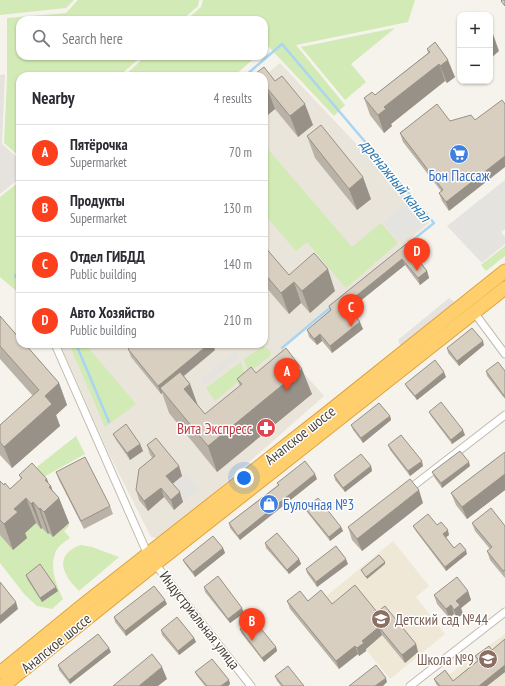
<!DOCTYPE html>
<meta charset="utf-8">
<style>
:root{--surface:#fff;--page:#f7f7f7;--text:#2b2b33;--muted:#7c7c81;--line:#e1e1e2;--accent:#fc3f1d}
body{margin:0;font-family:"PT Sans Narrow",sans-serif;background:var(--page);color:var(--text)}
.controls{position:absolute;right:12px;top:12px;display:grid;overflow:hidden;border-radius:8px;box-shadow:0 1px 3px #0004}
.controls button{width:36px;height:36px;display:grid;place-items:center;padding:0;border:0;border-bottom:1px solid var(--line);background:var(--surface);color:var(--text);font:20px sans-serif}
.you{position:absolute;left:244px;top:478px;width:14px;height:14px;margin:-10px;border:3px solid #fff;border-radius:50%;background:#1a73e8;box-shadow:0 0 0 6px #1a73e833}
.badge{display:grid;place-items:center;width:26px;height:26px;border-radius:50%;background:var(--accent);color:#fff;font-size:13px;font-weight:700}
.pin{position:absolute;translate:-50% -33px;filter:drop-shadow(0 1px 2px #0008)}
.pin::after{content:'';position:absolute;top:21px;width:14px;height:12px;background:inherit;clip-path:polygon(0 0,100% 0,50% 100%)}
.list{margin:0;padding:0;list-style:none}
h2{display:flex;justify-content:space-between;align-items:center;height:52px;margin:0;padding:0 16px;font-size:17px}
h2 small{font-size:13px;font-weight:400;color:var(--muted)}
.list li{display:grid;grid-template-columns:26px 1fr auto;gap:12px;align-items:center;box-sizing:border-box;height:56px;padding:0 16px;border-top:1px solid var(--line)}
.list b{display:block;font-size:15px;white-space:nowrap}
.list p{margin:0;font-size:13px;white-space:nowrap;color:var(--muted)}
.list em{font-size:13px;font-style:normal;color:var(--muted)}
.icon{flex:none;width:22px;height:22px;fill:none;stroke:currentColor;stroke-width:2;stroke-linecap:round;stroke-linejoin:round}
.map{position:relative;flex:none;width:505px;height:686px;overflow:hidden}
.search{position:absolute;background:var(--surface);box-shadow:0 1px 3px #0004;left:16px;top:16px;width:252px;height:44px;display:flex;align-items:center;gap:10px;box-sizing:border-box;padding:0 14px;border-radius:12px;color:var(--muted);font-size:15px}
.panel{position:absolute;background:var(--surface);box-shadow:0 1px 3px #0004;left:16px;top:72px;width:252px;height:276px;border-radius:12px}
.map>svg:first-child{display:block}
.residential{fill:#eae5da}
.industrial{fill:#e6e2dd}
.education{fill:#efe8d6}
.green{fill:#d2eab5}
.parking{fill:#e5e3e0}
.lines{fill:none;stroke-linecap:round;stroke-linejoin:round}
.stream{stroke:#a9d4f2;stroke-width:2.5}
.street-casing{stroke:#c2bbae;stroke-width:9}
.highway-casing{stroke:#e0a43c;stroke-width:15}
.street{stroke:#fff;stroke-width:7}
.highway{stroke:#ffcf6e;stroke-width:13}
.wall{fill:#bab2a6}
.shaded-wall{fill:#979187}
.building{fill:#d8cfc1;stroke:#979187}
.labels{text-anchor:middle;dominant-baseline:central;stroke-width:3;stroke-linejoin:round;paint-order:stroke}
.shop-label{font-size:15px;fill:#366cbe;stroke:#fff}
.health-label{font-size:15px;fill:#be3a42;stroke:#fff;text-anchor:end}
.street-label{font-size:15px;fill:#4b4439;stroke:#fff}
.education-label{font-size:15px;fill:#785e54;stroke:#fff;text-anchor:start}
.water-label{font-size:16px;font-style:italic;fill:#2e7ab2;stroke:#fff}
</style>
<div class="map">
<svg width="505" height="686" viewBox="0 0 505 686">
<rect width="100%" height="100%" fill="#f6f3ec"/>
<path class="residential" d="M 280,63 L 413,204 L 429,223 L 282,348 L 324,396 L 162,539 L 151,537 L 110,456 L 60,344 L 264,344 L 264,76 Z"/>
<path class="industrial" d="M 5,74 L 2,144 L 20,160 L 20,178 L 0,194 L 0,75 Z"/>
<g class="education">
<path d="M 393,541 L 429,586 L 416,597 L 445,634 L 390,679 L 367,651 L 359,656 L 317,604 Z"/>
<path d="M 505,634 L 505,686 L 438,686 L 436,684 Z"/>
</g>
<g class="green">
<path d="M 0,0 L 74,0 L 66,8 L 0,15 Z"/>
<path d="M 78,0 L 199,0 L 198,6 L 182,20 L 20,20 L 20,56 L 142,56 L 119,76 L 20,76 L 20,157 L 4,143 L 7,80 L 7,18 L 66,13 Z"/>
<path d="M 203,0 L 415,0 L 408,22 L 296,45 L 345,105 L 334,116 L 268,46 L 264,49 L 264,20 L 186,20 L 201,7 Z"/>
<path d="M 395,28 L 351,64 L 366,82 L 345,100 L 301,47 Z"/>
<path d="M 146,56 L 257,56 L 234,76 L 124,76 Z"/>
<path d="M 267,148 L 352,247 L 381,223 L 398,243 L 346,288 L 307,242 L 296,251 L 264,214 L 264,151 Z"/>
<path d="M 20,181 L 20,294 L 0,277 L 0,197 Z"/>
<path d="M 505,246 L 505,256 L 486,271 L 481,265 Z"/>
<path d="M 69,344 L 85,344 L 136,404 L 105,427 Z"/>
<path d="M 262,347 C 267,347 269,349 271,353 L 269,357 L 248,373 L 244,359 Z"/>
<path d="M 241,362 L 245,376 L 215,401 L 206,388 Z"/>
<path d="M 76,436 L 85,454 L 40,479 L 67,519 L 69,526 L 64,531 L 70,538 C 66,541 58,546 56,551 C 49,567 56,584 63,599 L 52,609 L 37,606 L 25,595 L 0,563 L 0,496 Z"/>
<path d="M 81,545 L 92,547 L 119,557 L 79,591 C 75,586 69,581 67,576 C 58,560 66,550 81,545 Z"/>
</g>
<g class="parking">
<path d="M 505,180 L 505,229 L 501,232 L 505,237 L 505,244 L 482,263 L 447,226 Z"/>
<path d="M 405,203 L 422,224 L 400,242 L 383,222 Z"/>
<path d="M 449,298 L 461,306 L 403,352 L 398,340 Z"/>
<path d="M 236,351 L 240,356 L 204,385 L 200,380 Z"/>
<path d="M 186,473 L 199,489 L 184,501 L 171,485 Z"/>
</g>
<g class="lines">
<g class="stream">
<path d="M 245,76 L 282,44 L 434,223 L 404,247"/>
<path d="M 20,272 L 15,276 L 20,281"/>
<path d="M 76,344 L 109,422"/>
<path d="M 282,348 L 331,307"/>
</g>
<defs>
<g id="street">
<path d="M 473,311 L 505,354"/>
<path d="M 55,344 L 148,555 L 251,686"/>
<path d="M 408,490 L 505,415"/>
<path d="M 410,686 L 505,612"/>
</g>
<g id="highway">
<path d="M 0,673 L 82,606 L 330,411 L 505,271"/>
<path d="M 3,686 L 155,564 L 505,288"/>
</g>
</defs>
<use href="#street" class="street-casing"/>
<use href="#highway" class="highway-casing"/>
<use href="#street" class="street"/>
<use href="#highway" class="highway"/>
</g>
<g class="wall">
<path d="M 427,49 L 455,77 L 447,83 L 445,81 L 391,124 L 392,126 L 384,133 L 370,115 L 364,98 L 375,95 L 428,53 Z"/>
<path d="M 264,76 L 275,81 L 313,125 L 298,137 L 275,109 L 264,118 Z"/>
<path d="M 437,104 L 449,211 L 442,201 L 439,193 L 441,191 L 403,142 L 400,133 Z"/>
<path d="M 307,136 L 371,199 L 357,210 L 315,158 Z"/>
<path d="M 406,244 L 427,271 L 429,278 L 420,285 L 405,265 L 350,309 L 363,329 L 332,353 L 322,341 L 317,345 L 309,337 L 307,330 L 330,310 L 329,306 Z"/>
<path d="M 264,246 L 289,275 L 335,291 L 310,313 L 301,303 L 289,314 L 264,285 Z"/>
<path d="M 0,316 L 59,383 L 67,405 L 56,415 L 60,426 L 12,468 L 0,455 L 0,425 L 33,396 L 0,359 Z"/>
<path d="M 484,345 L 459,366 L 448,353 L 447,348 Z"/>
<path d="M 128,349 L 215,350 L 184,376 L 190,384 L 198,406 L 205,414 L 240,386 L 237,379 L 256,373 L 312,394 L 217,472 L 169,413 L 162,393 L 161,394 L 131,357 Z"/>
<path d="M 486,371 L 505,371 L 505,399 L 487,376 Z"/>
<path d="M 446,377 L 417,400 L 407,388 L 405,384 Z"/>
<path d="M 429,412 L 465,435 L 452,444 L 431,416 Z"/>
<path d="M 390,416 L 391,420 L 363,443 L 353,430 L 351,425 Z"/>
<path d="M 113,434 L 140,444 L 143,451 L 130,460 L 116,440 Z"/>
<path d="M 147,445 L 179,466 L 182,476 L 172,484 L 183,502 L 174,510 L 164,497 L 148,511 L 139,500 L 136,490 L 152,457 L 150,455 Z"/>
<path d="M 388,445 L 423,466 L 410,476 L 390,450 Z"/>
<path d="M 505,452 L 505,490 L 467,519 L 456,505 L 451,493 Z"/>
<path d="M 371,466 L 372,471 L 345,492 L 335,480 L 334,475 Z"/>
<path d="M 470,466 L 442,488 L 434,477 L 432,472 Z"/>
<path d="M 56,472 L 110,506 L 113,514 L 84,529 L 59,480 Z"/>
<path d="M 19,475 L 48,483 L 51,486 L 52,490 L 59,498 L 69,523 L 53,537 L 49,533 L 48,534 L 42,528 L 41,529 L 36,523 L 25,533 L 27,538 L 13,550 L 0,535 L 0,481 L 4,485 L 10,489 L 21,479 Z"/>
<path d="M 317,479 L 240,540 L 230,528 L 229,523 L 278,485 L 277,483 Z"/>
<path d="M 423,503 L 362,551 L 352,540 L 348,527 Z"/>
<path d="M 305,508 L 341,527 L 343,531 L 330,541 L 307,512 Z"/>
<path d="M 472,523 L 505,526 L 505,578 L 490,560 L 487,551 L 490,549 L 475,531 Z"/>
<path d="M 437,525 L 449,535 L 446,537 L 454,548 L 467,554 L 446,571 L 415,530 L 413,526 Z"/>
<path d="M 265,543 L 299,559 L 301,564 L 289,574 L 266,548 Z"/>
<path d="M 223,548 L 225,553 L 195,577 L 185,564 L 183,560 Z"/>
<path d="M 348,564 L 317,587 L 307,573 L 306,569 Z"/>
<path d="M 26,575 L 58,591 L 42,602 L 27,579 Z"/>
<path d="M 204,587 L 244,613 L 230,623 L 205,592 Z"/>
<path d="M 468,591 L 471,600 L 461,608 L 463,614 L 457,618 L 454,614 L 449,618 L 437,604 L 434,595 Z"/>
<path d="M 287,601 L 308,601 L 332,604 L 377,612 L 416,644 L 418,652 L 405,663 L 382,635 L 366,649 L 366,651 L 359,656 L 358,654 L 339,669 L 290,609 Z"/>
<path d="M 167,604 L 126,636 L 115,622 L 114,617 Z"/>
<path d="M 240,629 L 276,647 L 277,651 L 264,662 L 242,634 Z"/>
<path d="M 161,630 L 194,638 L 196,642 L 179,655 L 162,635 Z"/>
<path d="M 505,639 L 505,672 L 487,686 L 438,686 L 436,684 L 434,679 L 453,681 L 477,661 L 475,656 L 492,650 Z"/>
<path d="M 111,652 L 70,684 L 59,670 L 58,665 Z"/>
<path d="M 195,672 L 229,680 L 230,684 L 228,686 L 205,686 L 197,676 Z"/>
<path d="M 275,676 L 304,686 L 281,686 L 277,681 Z"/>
</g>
<g class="shaded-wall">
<path d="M 493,34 L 499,51 L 490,59 L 490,37 Z"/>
<path d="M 448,60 L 455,77 L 447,83 L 440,66 Z"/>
<path d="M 439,64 L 445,81 L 391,124 L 392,126 L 384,133 L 378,115 L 384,107 Z"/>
<path d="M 267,88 L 275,109 L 264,118 L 264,90 Z"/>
<path d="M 305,104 L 313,125 L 298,137 L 290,116 Z"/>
<path d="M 505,156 L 505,167 L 449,211 L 446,202 Z"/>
<path d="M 363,177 L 371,199 L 357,210 L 349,189 Z"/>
<path d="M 402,259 L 405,265 L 348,311 L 346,304 Z"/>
<path d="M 328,269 L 335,291 L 310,313 L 302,291 Z"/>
<path d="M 427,271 L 429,278 L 420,285 L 418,278 Z"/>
<path d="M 294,282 L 301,303 L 289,314 L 281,293 Z"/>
<path d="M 360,322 L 363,329 L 332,353 L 330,346 Z"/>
<path d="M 320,334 L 322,341 L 317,345 L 314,339 Z"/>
<path d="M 483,341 L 484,345 L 459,366 L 457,361 Z"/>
<path d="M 209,344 L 213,344 L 215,350 L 164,392 L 160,388 L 162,393 L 161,394 L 158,386 Z"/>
<path d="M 302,369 L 312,394 L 217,472 L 208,446 Z"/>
<path d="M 444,372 L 446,377 L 417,400 L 415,396 Z"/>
<path d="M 59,383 L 67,405 L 56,415 L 60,426 L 12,468 L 4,447 L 45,396 Z"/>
<path d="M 190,384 L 199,409 L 184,389 Z"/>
<path d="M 390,416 L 391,420 L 363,443 L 361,438 Z"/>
<path d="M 463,430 L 465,435 L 452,444 L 451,440 Z"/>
<path d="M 140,444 L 143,451 L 130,460 L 127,453 Z"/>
<path d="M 422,461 L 423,466 L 410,476 L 408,471 Z"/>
<path d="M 469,462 L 470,466 L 442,488 L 441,483 Z"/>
<path d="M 179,466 L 182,476 L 170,486 L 166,476 Z"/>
<path d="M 371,466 L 372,471 L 345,492 L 343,488 Z"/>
<path d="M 315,474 L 317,479 L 240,540 L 238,536 Z"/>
<path d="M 505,474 L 505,490 L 467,519 L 462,507 Z"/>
<path d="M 47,479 L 50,487 L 51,486 L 56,501 L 59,498 L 69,523 L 53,537 L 44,512 L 45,480 Z"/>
<path d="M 161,488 L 164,497 L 148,511 L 144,501 Z"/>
<path d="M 419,490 L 423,503 L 362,551 L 357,539 Z"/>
<path d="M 180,492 L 183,502 L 174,510 L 171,500 Z"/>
<path d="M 26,498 L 36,523 L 25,533 L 27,538 L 13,550 L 4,524 L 14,509 Z"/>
<path d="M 33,502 L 42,528 L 41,529 L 31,504 Z"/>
<path d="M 40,508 L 49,533 L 48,534 L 39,509 Z"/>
<path d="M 341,527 L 343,531 L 330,541 L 329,537 Z"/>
<path d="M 448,530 L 449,535 L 445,538 L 443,534 Z"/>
<path d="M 223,548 L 225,553 L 195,577 L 193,572 Z"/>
<path d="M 466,550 L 467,554 L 446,571 L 445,567 Z"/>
<path d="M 299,559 L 301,564 L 289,574 L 287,570 Z"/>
<path d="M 346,559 L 348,564 L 317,587 L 316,582 Z"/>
<path d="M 385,562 L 385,564 L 367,579 L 366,577 Z"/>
<path d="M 56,587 L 58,591 L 42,602 L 40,598 Z"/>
<path d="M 468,591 L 471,600 L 461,608 L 463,614 L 457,618 L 454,610 L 456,601 Z"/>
<path d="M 165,600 L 167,604 L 126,636 L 125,631 Z"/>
<path d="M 16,602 L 18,609 L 0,624 L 0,616 Z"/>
<path d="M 451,605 L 454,614 L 449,618 L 446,609 Z"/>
<path d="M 242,608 L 244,613 L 230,623 L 228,619 Z"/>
<path d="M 379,627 L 382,635 L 366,649 L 366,651 L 359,656 L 357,648 L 362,641 Z"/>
<path d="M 194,638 L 196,642 L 179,655 L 178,651 Z"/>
<path d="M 416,644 L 418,652 L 405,663 L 402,655 Z"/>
<path d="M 355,646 L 358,654 L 339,669 L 336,661 Z"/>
<path d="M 276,647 L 277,651 L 264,662 L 262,658 Z"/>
<path d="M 109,648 L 111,652 L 70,684 L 69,680 Z"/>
<path d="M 505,665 L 505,672 L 487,686 L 479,686 Z"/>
<path d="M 162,667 L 167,679 L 158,686 L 139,686 Z"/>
<path d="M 386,678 L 387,682 L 383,686 L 375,686 Z"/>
<path d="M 229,680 L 230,684 L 228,686 L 221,686 Z"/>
</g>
<g class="building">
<path d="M 502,0 L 505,0 L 505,6 L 501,1 Z"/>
<path d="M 475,12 L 478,15 L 471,15 Z"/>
<path d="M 490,31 L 493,34 L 490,37 Z"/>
<path d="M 435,42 L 448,60 L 440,66 L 439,64 L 384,107 L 386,109 L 378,115 L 364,98 L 372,92 L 375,95 L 430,52 L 427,49 Z"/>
<path d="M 264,67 L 275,81 L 282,76 L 305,104 L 290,116 L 267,88 L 264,90 L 264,76 L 252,76 Z"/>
<path d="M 502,100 L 505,104 L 505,156 L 446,202 L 439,193 L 443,190 L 400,133 L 437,104 L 450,121 L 471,115 L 475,120 Z"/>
<path d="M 321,125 L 363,177 L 349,189 L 307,136 Z"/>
<path d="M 406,244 L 427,271 L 418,278 L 402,259 L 346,304 L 360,322 L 330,346 L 320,334 L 314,339 L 307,330 L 331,310 L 329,306 Z"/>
<path d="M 264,246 L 289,275 L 314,253 L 328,269 L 302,291 L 294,282 L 281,293 L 264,273 Z"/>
<path d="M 0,316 L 20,339 L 20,344 L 25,344 L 59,383 L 45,396 L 52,404 L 4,447 L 0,442 L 0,425 L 39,390 L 0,346 Z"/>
<path d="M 472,328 L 483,341 L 457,361 L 447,348 Z"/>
<path d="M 134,344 L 209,344 L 158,386 L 128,349 Z"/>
<path d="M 286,348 L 302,369 L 208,446 L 160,388 L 180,372 L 190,384 L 184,389 L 205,414 L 242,384 L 237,379 L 251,367 L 256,373 Z"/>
<path d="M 435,360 L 444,372 L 415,396 L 405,384 Z"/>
<path d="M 498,362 L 505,371 L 505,397 L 486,371 Z"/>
<path d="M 441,402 L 463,430 L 451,440 L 429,412 Z"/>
<path d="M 379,403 L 390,416 L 361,438 L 351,425 Z"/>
<path d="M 126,424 L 140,444 L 127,453 L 113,434 Z"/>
<path d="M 401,435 L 422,461 L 408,471 L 388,445 Z"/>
<path d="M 156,438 L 179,466 L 166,476 L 180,492 L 171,500 L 161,488 L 144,501 L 136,490 L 139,469 L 155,456 L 147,445 Z"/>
<path d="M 460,451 L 469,462 L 441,483 L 432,472 Z"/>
<path d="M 505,452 L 505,474 L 462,507 L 451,493 Z"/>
<path d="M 361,454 L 371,466 L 343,488 L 334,475 Z"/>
<path d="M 85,457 L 110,506 L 81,521 L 56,472 Z"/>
<path d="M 305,461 L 315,474 L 238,536 L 229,523 L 279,485 L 277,483 Z"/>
<path d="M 32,463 L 47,479 L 45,480 L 51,486 L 49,487 L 59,498 L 44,512 L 40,508 L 39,509 L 33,502 L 31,504 L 26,498 L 14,509 L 18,512 L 4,524 L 0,520 L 0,481 L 4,485 L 5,483 L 10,489 L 22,478 L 19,475 Z"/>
<path d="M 410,479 L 419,490 L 357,539 L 348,527 Z"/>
<path d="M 318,498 L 341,527 L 329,537 L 305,508 Z"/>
<path d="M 491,508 L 505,526 L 505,570 L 503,571 L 487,551 L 492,547 L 472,523 Z"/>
<path d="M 428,514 L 437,525 L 441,522 L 448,530 L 443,534 L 454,548 L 460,543 L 466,550 L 445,567 L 413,526 Z"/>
<path d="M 277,533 L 299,559 L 287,570 L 265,543 Z"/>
<path d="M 213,536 L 223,548 L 193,572 L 183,560 Z"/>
<path d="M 336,546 L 346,559 L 316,582 L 306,569 Z"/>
<path d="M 379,555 L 385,562 L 366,577 L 361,570 Z"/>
<path d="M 40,564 L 56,587 L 40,598 L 26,575 Z"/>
<path d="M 218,576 L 242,608 L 228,619 L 204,587 Z"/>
<path d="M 457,577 L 468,591 L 456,601 L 460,605 L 454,610 L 451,605 L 446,609 L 434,595 Z"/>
<path d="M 0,582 L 16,602 L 0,616 Z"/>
<path d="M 355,585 L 377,612 L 385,606 L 416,644 L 402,655 L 379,627 L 362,641 L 364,643 L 357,648 L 355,646 L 336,661 L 287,601 L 300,591 L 308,601 L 321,590 L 332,604 Z"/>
<path d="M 154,586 L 165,600 L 125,631 L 114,617 Z"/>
<path d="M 177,617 L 194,638 L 178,651 L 161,630 Z"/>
<path d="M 253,619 L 276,647 L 262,658 L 240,629 Z"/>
<path d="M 98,634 L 109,648 L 69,680 L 58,665 Z"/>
<path d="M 505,639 L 505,665 L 479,686 L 440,686 L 434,679 L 445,670 L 453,681 L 479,660 L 475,656 L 489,646 L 492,650 Z"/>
<path d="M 152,654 L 162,667 L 139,686 L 113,686 Z"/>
<path d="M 212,659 L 229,680 L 221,686 L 207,686 L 195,672 Z"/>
<path d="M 376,665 L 386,678 L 375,686 L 349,686 Z"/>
<path d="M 288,666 L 304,686 L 283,686 L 275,676 Z"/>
</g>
<defs>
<symbol id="supermarket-disc" viewBox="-11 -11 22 22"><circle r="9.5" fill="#3f7fe0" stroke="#fff"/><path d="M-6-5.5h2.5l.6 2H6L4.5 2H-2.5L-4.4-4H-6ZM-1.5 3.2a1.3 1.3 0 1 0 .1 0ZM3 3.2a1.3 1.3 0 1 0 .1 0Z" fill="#fff"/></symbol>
<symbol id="pharmacy-disc" viewBox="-11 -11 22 22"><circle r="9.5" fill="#e0444e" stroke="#fff"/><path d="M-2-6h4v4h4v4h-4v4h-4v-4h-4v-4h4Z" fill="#fff"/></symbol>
<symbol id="shop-disc" viewBox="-11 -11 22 22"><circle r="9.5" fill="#3f7fe0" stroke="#fff"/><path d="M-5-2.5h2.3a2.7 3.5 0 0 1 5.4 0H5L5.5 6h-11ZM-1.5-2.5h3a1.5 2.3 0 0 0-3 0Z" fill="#fff"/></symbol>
<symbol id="school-disc" viewBox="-11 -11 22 22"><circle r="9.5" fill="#8d6e63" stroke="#fff"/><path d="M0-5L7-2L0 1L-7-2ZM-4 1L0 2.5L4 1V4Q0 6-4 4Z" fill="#fff"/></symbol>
</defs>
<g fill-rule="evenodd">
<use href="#supermarket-disc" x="448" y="143" width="22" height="22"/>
<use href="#pharmacy-disc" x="255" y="417" width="22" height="22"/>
<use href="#shop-disc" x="258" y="493" width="22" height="22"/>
<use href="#school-disc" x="370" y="608" width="22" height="22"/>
<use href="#school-disc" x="477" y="648" width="22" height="22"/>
</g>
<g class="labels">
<g class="shop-label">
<text x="459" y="175">Бон Пассаж</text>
<text x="283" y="504" text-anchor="start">Булочная №3</text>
</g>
<g class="health-label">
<text x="252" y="428">Вита Экспресс</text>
</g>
<g class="street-label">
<text transform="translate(300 435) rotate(-38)">Анапское шоссе</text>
<text transform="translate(200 620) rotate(52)">Индустриальная улица</text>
<text transform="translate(56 643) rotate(-39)">Анапское шоссе</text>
</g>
<g class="education-label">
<text x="395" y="619">Детский сад №44</text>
<text x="474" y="659" text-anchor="end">Школа №9</text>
</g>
<g class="water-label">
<text transform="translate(396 180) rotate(51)">дренажный канал</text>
</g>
</g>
</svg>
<div class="controls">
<button>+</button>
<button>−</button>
</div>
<div class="you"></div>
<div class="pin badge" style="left:287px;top:391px">A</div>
<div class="pin badge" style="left:252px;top:641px">B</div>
<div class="pin badge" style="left:351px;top:327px">C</div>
<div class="pin badge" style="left:417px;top:271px">D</div>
<div class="search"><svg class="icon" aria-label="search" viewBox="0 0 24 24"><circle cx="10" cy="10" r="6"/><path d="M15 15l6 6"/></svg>Search here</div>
<section class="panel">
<h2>Nearby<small>4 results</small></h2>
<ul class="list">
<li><span class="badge">A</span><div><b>Пятёрочка</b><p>Supermarket</p></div><em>70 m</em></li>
<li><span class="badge">B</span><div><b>Продукты</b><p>Supermarket</p></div><em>130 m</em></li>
<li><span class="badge">C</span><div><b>Отдел ГИБДД</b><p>Public building</p></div><em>140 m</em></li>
<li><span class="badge">D</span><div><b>Авто Хозяйство</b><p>Public building</p></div><em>210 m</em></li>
</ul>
</section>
</div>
